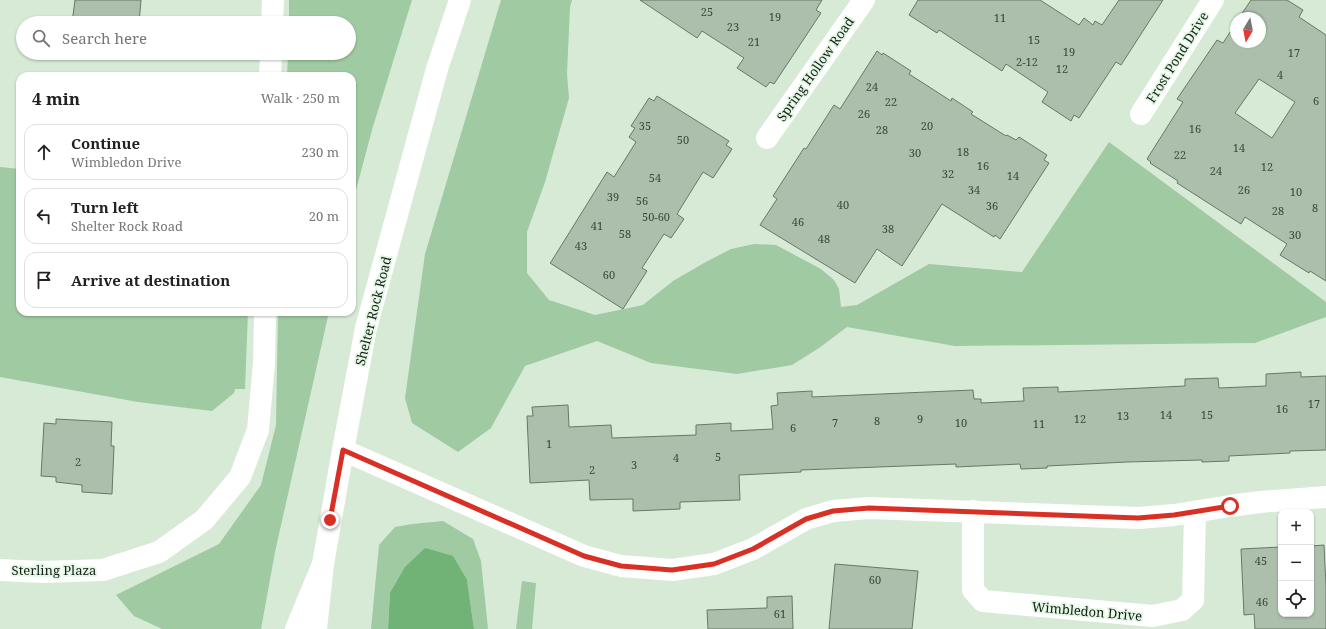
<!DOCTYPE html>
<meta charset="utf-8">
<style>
:root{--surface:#fff;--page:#f6f6f6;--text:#222;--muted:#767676;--line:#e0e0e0}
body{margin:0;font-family:"Noto Serif",serif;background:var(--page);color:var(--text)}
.controls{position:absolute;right:12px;bottom:12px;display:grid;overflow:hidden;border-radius:8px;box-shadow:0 1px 3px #0004}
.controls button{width:36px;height:36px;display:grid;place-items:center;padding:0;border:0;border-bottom:1px solid var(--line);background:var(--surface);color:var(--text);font:20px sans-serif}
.compass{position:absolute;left:1230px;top:12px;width:36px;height:36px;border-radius:50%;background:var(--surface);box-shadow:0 1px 3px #0004;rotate:190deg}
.stop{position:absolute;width:12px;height:12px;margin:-9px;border:3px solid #d93025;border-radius:50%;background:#fff}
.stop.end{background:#d93025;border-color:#fff;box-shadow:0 1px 4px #0008}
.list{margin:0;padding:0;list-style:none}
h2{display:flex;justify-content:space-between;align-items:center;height:52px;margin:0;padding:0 16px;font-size:17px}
h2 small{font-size:13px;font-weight:400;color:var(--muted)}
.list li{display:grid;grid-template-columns:26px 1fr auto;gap:12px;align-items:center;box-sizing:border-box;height:56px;margin:0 8px 8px;padding:0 8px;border:1px solid var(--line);border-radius:12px}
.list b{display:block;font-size:15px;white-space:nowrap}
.list p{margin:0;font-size:13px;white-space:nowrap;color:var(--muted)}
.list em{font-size:13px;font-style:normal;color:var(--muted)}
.icon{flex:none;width:22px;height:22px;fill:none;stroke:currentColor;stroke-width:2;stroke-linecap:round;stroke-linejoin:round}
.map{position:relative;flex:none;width:1326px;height:629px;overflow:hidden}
.search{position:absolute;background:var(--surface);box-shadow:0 1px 3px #0004;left:16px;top:16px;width:340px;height:44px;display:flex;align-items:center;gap:10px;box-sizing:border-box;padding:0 14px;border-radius:22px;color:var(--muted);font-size:15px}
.panel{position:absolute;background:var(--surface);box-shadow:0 1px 3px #0004;left:16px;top:72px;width:340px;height:244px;border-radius:12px}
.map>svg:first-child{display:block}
.green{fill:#a0caa2}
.water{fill:#71b277}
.building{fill:#abbfac;stroke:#667967;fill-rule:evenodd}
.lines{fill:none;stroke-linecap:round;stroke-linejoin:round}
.minor{stroke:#fff;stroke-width:22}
.secondary{stroke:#fff;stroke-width:22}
.motorway{stroke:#fff;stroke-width:22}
.route{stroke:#d93025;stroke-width:5}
.labels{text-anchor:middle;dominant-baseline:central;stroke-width:3.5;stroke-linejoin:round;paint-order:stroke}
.number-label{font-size:11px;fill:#3c463c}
.street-label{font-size:13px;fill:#171e17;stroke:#e3f8e4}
</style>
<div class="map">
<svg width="1326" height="629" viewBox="0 0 1326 629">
<rect width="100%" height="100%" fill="#d6ead6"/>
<g class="green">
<path d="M 289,0 L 412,0 L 372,130 L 352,205 L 352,76 L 287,76 L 288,53 L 349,53 L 349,23 L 289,23 Z"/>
<path d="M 501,0 L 572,0 L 570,7 L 567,74 L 569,98 L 545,182 L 527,232 L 527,273 L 549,300 L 595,315 L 643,305 L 673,281 L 704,263 L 731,249 L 754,244 L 776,245 L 821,269 L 834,280 L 839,289 L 841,307 L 857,305 L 929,264 L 1022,272 L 1109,142 L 1326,302 L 1326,317 L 1255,343 L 955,346 L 847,327 L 819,348 L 792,365 L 737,374 L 651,363 L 597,341 L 525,366 L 491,428 L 458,452 L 412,423 L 405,398 L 425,254 Z"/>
<path d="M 0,167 L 20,169 L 20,312 L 248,312 L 245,389 L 235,389 L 234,393 L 212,411 L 138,402 L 0,377 Z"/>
<path d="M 278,312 L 329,312 L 275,552 L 261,629 L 162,629 L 134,616 L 116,595 L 219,544 L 261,485 L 276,425 Z"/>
<path d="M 443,521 L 473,539 L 481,561 L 488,629 L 474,629 L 467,580 L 390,593 L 388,629 L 371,629 L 379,545 L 395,527 L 412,524 Z"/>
<path d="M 522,581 L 536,583 L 532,629 L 516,629 Z"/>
</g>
<path class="water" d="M 425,548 L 453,556 L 467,580 L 474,629 L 388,629 L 390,593 L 405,567 Z"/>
<g class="building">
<path d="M 75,0 L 141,0 L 139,23 L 72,23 Z"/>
<path d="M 640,0 L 822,0 L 816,10 L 821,13 L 774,84 L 770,82 L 766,87 L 737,68 L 744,58 L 702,31 L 697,38 Z"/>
<path d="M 918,0 L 1040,0 L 1079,25 L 1084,18 L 1093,25 L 1095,21 L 1102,25 L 1119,0 L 1163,0 L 1121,65 L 1116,62 L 1079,118 L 1074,115 L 1071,121 L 1042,102 L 1048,92 L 1006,64 L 1002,71 L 939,30 L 937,33 L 909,15 Z"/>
<path d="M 1251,0 L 1287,0 L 1303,10 L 1299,17 L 1326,35 L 1326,281 L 1310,271 L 1309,273 L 1280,255 L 1287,244 L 1245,217 L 1241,224 L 1177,183 L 1178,181 L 1150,163 L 1151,162 L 1147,159 L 1183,102 L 1177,99 L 1217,40 L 1223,43 L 1236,23 L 1236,42 L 1260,42 L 1260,18 L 1239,18 ZM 1259,79 L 1295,102 L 1272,138 L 1235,113 Z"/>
<path d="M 877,51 L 882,55 L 883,53 L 911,71 L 909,74 L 951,101 L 952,98 L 973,112 L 971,114 L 1006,136 L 1007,135 L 1016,140 L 1019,137 L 1047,155 L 1044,160 L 1049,163 L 1000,239 L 995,235 L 994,237 L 942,204 L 902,266 L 877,249 L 855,283 L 760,225 L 777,199 L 773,196 L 804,148 L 806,149 L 834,105 L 840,109 Z"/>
<path d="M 657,96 L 729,141 L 726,145 L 732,149 L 713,178 L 703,172 L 677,214 L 684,219 L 671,238 L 664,234 L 642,268 L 647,271 L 623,309 L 550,263 L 551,262 L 607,172 L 614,177 L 636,142 L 629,137 L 635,128 L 631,126 L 649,98 L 654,101 Z"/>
<path d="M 1301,372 L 1301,377 L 1326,376 L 1326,450 L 1290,451 L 1290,453 L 1229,456 L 1229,461 L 1202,462 L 1202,460 L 1127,462 L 1047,466 L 1047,468 L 1021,469 L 1020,464 L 956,467 L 956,464 L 801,470 L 801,472 L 739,475 L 740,500 L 680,502 L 680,509 L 633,511 L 633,499 L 590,500 L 589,480 L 530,483 L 527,416 L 533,416 L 532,407 L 568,405 L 569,427 L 611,425 L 612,438 L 696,435 L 696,425 L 731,423 L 731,431 L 773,429 L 771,406 L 778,405 L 777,393 L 812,391 L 812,397 L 973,390 L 974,399 L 981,399 L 981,403 L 1024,401 L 1023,388 L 1058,387 L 1058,392 L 1185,386 L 1185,379 L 1218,378 L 1219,388 L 1266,386 L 1266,374 Z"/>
<path d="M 56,419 L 112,422 L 111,446 L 114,446 L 112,494 L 82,492 L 82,485 L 56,482 L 56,477 L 41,476 L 44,423 L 56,424 Z"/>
<path d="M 1324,545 L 1326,586 L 1326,629 L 1255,629 L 1254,614 L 1244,615 L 1241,549 L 1281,547 L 1281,614 L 1311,614 L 1311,546 Z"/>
<path d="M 835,564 L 918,571 L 912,629 L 829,629 Z"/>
<path d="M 792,596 L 793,629 L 708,629 L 707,610 L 767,608 L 767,597 Z"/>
</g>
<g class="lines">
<g class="minor">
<path d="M 272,23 L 273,0"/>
<path d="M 270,76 L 271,53"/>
<path d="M 1141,114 L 1213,0"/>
<path d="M 767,138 L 864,0"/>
<path d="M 343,450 L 584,556 L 621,566 L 672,570 L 714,564 L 753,549 L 806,519 L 833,511 L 869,508 L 1139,518 L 1174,515 L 1230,506 L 1260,502 L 1326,497"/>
<path d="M 973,511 L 973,590 L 983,601 L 1153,616 L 1182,610 L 1193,600 L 1195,512"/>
<path d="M 0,570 L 43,572 L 103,570 L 159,552 L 204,520 L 240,477 L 258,430 L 264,363 L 265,312"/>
</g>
<path class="secondary" d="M 316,629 L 323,564 L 343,450 L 366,328 L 437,69 L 460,0"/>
<path class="motorway" d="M 296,629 L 323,564"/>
</g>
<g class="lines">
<path class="route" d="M 330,520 L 343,450 L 584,556 L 621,566 L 672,570 L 714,564 L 753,549 L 806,519 L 833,511 L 869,508 L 1138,518 L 1174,515 L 1230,506"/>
</g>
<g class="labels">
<g class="number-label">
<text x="707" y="11">25</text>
<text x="775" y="16">19</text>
<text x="1000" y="17">11</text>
<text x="733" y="26">23</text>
<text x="1034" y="39">15</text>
<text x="754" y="41">21</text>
<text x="1069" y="51">19</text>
<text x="1294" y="52">17</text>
<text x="1027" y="61">2-12</text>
<text x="1062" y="68">12</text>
<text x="1280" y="74">4</text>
<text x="872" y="86">24</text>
<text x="1316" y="100">6</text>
<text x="891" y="101">22</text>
<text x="864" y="113">26</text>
<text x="645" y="125">35</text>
<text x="927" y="125">20</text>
<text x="1195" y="128">16</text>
<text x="882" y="129">28</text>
<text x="683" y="139">50</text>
<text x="1239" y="147">14</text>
<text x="963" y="151">18</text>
<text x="915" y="152">30</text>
<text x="1180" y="154">22</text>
<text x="983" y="165">16</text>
<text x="1267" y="166">12</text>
<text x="1216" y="170">24</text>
<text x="948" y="173">32</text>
<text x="1013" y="175">14</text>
<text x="655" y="177">54</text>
<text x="974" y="189">34</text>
<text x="1244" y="189">26</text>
<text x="1296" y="191">10</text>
<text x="613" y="196">39</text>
<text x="642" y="200">56</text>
<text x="843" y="204">40</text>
<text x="992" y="205">36</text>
<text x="1315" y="207">8</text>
<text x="1278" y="210">28</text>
<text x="656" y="216">50-60</text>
<text x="798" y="221">46</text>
<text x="597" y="225">41</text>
<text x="888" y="228">38</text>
<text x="625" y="233">58</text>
<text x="1295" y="234">30</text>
<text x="824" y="238">48</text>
<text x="581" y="245">43</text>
<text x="609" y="274">60</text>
<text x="1314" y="403">17</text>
<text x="1282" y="408">16</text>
<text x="1166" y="414">14</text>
<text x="1207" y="414">15</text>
<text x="1123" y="415">13</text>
<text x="920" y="418">9</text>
<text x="1080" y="418">12</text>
<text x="877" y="420">8</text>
<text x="835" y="422">7</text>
<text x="961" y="422">10</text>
<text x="1039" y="423">11</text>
<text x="793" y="427">6</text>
<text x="549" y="443">1</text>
<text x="718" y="456">5</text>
<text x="676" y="457">4</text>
<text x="78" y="461">2</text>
<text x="634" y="464">3</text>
<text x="592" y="469">2</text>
<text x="1261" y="560">45</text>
<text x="875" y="579">60</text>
<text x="1262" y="601">46</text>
<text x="780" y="613">61</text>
</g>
<g class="street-label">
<text transform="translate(1177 57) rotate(-58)">Frost Pond Drive</text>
<text transform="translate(815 69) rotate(-55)">Spring Hollow Road</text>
<text transform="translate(373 311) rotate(-76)">Shelter Rock Road</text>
<text x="54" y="570">Sterling Plaza</text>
<text transform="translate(1087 611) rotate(5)">Wimbledon Drive</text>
</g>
</g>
</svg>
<div class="controls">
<button>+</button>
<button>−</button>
<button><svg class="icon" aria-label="locate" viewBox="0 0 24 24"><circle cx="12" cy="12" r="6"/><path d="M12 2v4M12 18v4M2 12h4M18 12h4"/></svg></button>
</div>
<svg class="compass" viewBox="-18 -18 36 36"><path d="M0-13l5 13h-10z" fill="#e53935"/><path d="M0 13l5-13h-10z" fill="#767676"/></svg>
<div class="stop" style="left:1230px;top:506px"></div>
<div class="stop end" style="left:330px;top:520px"></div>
<div class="search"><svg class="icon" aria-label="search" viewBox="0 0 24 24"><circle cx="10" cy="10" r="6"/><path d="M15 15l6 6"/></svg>Search here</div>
<section class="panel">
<h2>4 min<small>Walk · 250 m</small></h2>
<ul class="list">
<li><svg class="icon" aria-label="ahead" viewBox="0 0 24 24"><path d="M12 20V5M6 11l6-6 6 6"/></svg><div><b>Continue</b><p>Wimbledon Drive</p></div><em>230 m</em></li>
<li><svg class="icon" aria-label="left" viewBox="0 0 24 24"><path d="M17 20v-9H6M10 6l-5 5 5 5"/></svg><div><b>Turn left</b><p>Shelter Rock Road</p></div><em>20 m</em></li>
<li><svg class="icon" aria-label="arrive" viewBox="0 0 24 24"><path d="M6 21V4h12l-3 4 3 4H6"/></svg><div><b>Arrive at destination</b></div></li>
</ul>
</section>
</div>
